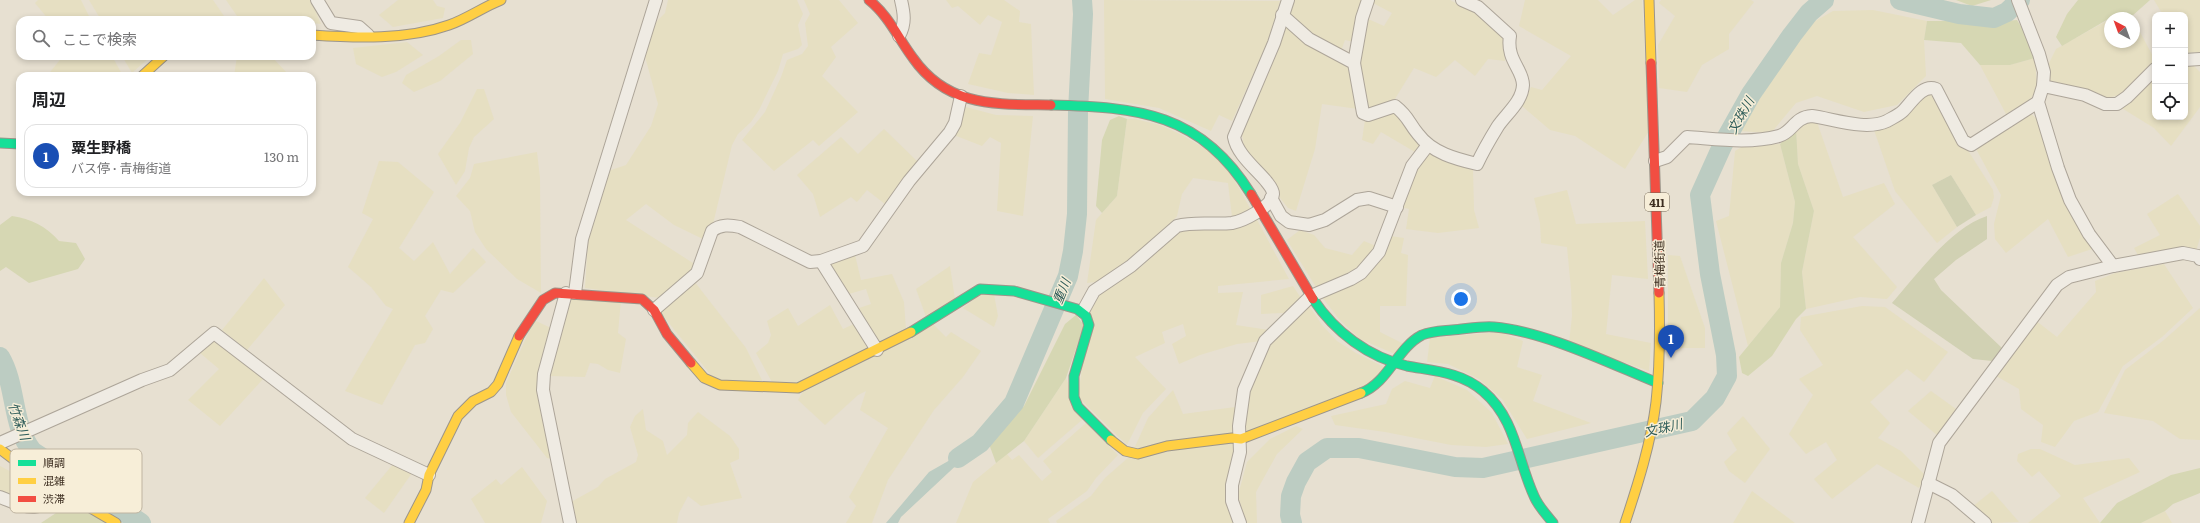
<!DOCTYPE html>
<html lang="ja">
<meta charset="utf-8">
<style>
:root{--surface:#fff;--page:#f6f6f6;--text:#202124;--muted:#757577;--line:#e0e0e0;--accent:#b45309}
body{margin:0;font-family:Literata,"Noto Sans JP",serif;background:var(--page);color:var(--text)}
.controls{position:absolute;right:12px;top:12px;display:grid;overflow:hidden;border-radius:8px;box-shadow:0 2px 6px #0003}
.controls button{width:36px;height:36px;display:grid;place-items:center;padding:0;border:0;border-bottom:1px solid var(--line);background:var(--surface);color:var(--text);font:20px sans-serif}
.compass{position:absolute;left:2104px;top:12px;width:36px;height:36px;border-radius:50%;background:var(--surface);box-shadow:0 2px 6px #0003;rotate:319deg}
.you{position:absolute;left:1461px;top:299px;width:14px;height:14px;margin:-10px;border:3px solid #fff;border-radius:50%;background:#1a73e8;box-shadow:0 0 0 6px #1a73e833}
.badge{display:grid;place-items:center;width:26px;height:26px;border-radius:50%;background:var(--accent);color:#fff;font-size:13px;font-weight:700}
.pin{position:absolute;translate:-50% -33px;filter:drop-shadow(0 1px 2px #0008)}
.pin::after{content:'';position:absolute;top:21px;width:14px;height:12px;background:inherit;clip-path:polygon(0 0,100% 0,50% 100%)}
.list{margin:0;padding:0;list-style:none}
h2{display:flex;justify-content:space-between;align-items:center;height:52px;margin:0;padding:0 16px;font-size:17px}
h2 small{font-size:13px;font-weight:400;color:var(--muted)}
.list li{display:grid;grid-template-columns:26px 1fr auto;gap:12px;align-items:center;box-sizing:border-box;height:64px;margin:0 8px 8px;padding:0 8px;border:1px solid var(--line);border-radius:12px}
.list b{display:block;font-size:15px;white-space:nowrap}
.list p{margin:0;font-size:13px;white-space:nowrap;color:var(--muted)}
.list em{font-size:13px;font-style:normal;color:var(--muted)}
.icon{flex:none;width:22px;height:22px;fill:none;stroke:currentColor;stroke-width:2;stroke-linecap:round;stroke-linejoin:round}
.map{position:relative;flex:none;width:2200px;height:523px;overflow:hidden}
.search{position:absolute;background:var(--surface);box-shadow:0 2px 6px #0003;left:16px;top:16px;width:300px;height:44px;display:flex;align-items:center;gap:10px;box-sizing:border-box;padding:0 14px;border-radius:12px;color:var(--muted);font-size:15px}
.panel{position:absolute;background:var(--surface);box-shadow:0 2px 6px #0003;left:16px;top:72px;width:300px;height:124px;border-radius:12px}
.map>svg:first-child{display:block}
.farmland{fill:#e6dfc2}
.green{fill:#d6d7b3}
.cemetery{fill:#d1d1b3}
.water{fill:#bcccc2}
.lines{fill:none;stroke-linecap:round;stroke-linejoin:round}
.river{stroke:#bcccc2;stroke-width:20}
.street-casing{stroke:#ada599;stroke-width:14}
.fast-casing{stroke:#9c958a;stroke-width:11}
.slow-casing{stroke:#9c958a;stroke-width:11}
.jam-casing{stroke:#9c958a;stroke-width:11}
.street{stroke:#efebe3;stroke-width:12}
.fast{stroke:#16e098;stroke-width:9}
.slow{stroke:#ffcf43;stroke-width:9}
.jam{stroke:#f24e42;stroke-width:9}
.labels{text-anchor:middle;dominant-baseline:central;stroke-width:3;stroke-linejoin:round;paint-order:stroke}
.shield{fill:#f7eed8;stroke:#756857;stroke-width:1}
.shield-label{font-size:11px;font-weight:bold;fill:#3d2e20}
.street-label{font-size:12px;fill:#3d2e20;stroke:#f7eed8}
.water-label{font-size:13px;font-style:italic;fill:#2f5d5a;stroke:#f7eed8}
.key{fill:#f7eed8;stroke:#bfb4a1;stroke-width:1}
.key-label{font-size:11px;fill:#3d2e20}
</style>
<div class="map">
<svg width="2200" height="523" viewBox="0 0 2200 523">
<rect width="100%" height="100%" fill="#e7e0d1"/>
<g class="farmland">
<path d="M 38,0 L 81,0 L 91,20 L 49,20 L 35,3 Z"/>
<path d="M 89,0 L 213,0 L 226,19 L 101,20 Z"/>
<path d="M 226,0 L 311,0 L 321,24 L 312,23 L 312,20 L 284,20 L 237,16 Z"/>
<path d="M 398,0 L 433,0 L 437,6 L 445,8 L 443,18 L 393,27 L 379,15 Z"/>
<path d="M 668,0 L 797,0 L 803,14 L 798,25 L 802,45 L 798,49 L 783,54 L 778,71 L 759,110 L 751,122 L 738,134 L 732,145 L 713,224 L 705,240 L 674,225 L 646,204 L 626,220 L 696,265 L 690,273 L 660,298 L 585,288 L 588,239 L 608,171 L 626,165 L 651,126 L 658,104 L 644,53 L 654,24 L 665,13 Z"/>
<path d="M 804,0 L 839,0 L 858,23 L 831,47 L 836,57 L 822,76 L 858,112 L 819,146 L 813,140 L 774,171 L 742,140 L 765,112 L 781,77 L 787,60 L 802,54 L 808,46 L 805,23 L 810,14 Z"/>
<path d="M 946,0 L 1004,0 L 1020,11 L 1019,22 L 1031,24 L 1034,95 L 1008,93 L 968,84 L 979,53 L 991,55 L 1002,22 L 988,15 L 980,25 L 958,6 L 952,8 Z"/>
<path d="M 1104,0 L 1280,1 L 1268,41 L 1232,121 L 1219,115 L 1211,131 L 1159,108 L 1105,99 Z"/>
<path d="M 1292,0 L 1363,0 L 1354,42 L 1345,40 L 1341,51 L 1310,35 L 1291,19 L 1287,10 Z"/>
<path d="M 1374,0 L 1450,0 L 1487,19 L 1504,36 L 1505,61 L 1488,59 L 1475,76 L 1455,60 L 1436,77 L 1414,68 L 1393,102 L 1374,108 L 1367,106 L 1358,65 L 1366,18 L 1384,26 L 1392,13 L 1373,3 Z"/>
<path d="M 1525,0 L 1598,0 L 1613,15 L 1635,0 L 1642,0 L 1649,131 L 1625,169 L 1575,136 L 1550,130 L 1522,106 L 1531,87 L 1542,90 L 1571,56 L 1519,26 Z"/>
<path d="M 1661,0 L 1751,0 L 1754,2 L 1729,34 L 1729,49 L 1702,65 L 1687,92 L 1659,88 L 1658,45 L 1675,16 L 1659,3 Z"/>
<path d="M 2154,0 L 2200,0 L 2200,52 L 2185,53 L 2185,15 L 2163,15 Z"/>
<path d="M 1873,10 L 1927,21 L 1924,40 L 1926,76 L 1897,105 L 1864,112 L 1817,96 L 1796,103 L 1771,133 L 1738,131 L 1810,24 L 1833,11 Z"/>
<path d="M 2110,19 L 2110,42 L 2134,42 L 2134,21 L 2155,60 L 2120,95 L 2107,98 L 2048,84 L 2047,67 L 2056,49 Z"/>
<path d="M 1286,23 L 1350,67 L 1358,109 L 1322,104 L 1315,149 L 1296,211 L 1288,208 L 1280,198 L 1276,185 L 1244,147 L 1242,134 L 1278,51 Z"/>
<path d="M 461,40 L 471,40 L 473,54 L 440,81 L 414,92 L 402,83 L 406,75 L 439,56 Z"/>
<path d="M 407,42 L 423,55 L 396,72 L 382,77 L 356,64 L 353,48 Z"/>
<path d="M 63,56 L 112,56 L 123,76 L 47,76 Z"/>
<path d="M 122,56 L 151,56 L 132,73 Z"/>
<path d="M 237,56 L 271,56 L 288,74 L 287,76 L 234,76 Z"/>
<path d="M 2035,58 L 2037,89 L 2029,101 L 2006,114 L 1980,65 L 2010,65 Z"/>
<path d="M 2185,65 L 2193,65 L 2200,72 L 2200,107 L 2171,146 L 2154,128 L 2120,107 L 2155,73 L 2155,117 L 2185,117 Z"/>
<path d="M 477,89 L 484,89 L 494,119 L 474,137 L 469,148 L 465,171 L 456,185 L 438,154 L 460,123 Z"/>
<path d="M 1931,92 L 1993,190 L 1994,197 L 1991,207 L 1976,215 L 1951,175 L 1932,185 L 1957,227 L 1937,243 L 1895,191 L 1873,127 Z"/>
<path d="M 962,106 L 996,115 L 1033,116 L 1023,216 L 997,211 L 1001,143 L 990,137 L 982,146 L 954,135 Z"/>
<path d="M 1396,113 L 1421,144 L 1415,152 L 1381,132 L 1373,144 L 1362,140 L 1365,120 Z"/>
<path d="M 2030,113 L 2037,119 L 2062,191 L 2092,249 L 2068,257 L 2048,219 L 2006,253 L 1995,239 L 1994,224 L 2001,195 L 1975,147 Z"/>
<path d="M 1127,119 L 1135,119 L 1160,125 L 1180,134 L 1213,153 L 1231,174 L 1251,210 L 1232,217 L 1228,183 L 1193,178 L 1182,194 L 1177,216 L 1158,237 L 1129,262 L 1096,282 L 1087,283 L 1096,220 L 1117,196 Z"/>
<path d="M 1807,120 L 1817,122 L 1843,197 L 1884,183 L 1895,204 L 1853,237 L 1897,287 L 1887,299 L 1860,297 L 1806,309 L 1802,272 L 1814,211 L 1798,164 L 1796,128 Z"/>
<path d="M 884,129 L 920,164 L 885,204 L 867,190 L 857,202 L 851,197 L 820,217 L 813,194 L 797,175 L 841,137 L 858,154 Z"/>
<path d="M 1780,144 L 1795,202 L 1793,223 L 1781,263 L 1780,307 L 1748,346 L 1716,221 L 1729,216 L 1735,151 L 1743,146 Z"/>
<path d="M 537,152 L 540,178 L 541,293 L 517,279 L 486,249 L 475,232 L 470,211 L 456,196 L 470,178 L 474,164 Z"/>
<path d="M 1429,153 L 1473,168 L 1474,210 L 1479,228 L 1438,233 L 1406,229 L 1409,209 L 1401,207 L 1417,168 Z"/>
<path d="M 379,161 L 398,162 L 434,192 L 399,248 L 414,261 L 433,242 L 450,274 L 473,248 L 486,262 L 453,293 L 441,290 L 425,316 L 433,329 L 425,343 L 415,345 L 382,405 L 345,391 L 393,309 L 386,306 L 371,287 L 348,267 L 373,219 L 362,213 Z"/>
<path d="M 1567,190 L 1576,224 L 1645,221 L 1648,279 L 1612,275 L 1606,334 L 1651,343 L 1649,371 L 1569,343 L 1572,316 L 1571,289 L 1567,247 L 1541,243 L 1540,223 L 1534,198 Z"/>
<path d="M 2178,194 L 2200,226 L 2200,238 L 2196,251 L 2139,257 L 2134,248 L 2160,235 L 2147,214 Z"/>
<path d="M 1256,218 L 1289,279 L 1218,286 L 1218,293 L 1243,292 L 1236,325 L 1269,330 L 1262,341 L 1237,344 L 1200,355 L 1179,364 L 1172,344 L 1186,336 L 1183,324 L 1162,332 L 1165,343 L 1135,357 L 1166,389 L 1143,413 L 1127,445 L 1078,397 L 1090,309 L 1097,295 L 1141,267 L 1178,232 L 1189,228 Z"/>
<path d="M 1300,230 L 1314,235 L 1325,248 L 1352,255 L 1364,241 L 1376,246 L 1359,267 L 1326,284 L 1316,287 L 1287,240 Z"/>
<path d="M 1390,236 L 1404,238 L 1401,253 L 1408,255 L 1406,306 L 1380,306 L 1380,332 L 1404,344 L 1395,354 L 1360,339 L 1339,319 L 1322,297 L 1358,282 Z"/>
<path d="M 855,255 L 861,280 L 892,274 L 904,302 L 906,330 L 878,345 L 856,309 L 871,304 L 866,289 L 849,294 L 830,264 Z"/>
<path d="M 1668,255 L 1680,256 L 1705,328 L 1705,348 L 1668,348 Z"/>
<path d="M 2164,264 L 2193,308 L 2162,337 L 2123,366 L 2098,412 L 2074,421 L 2055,447 L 2041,442 L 2043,425 L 2021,409 L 2019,389 L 1996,376 L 2035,320 L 2057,337 L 2096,292 L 2095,281 L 2115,273 Z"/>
<path d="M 950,266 L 955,299 L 926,317 L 916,289 Z"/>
<path d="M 264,278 L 285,305 L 247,350 L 222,330 Z"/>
<path d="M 694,281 L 746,348 L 763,382 L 721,381 L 711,375 L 660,312 Z"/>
<path d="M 1293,286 L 1301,298 L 1284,313 L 1261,314 L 1261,295 Z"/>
<path d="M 982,293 L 994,294 L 998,316 L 994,327 L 963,308 Z"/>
<path d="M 568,297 L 621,300 L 618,333 L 626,339 L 620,373 L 608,370 L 598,364 L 590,363 L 585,377 L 548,376 Z"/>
<path d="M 830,305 L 843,329 L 856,323 L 871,349 L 799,383 L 773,384 L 756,353 L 768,343 L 771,335 L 767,321 L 788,308 L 798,326 Z"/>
<path d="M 1306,306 L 1310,307 L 1322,325 L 1337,341 L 1356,353 L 1386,368 L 1372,383 L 1247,432 L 1244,425 L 1246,395 L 1269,344 Z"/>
<path d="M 1862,306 L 1885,307 L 1948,352 L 1924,382 L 1907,369 L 1870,402 L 1890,423 L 1878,438 L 1901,451 L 1925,475 L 1919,488 L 1877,464 L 1832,499 L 1814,479 L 1837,460 L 1826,442 L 1806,454 L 1789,434 L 1813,395 L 1799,379 L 1823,365 L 1800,330 L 1801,317 Z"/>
<path d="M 2200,308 L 2200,440 L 2180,439 L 2153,421 L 2104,413 L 2125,370 L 2164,340 Z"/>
<path d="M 534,320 L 551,328 L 538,370 L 538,392 L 552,459 L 547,458 L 511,412 L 506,395 L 506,383 Z"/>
<path d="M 932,323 L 946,337 L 951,332 L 981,351 L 963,377 L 934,410 L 888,480 L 872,523 L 846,523 L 856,506 L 849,497 L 888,428 L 860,410 L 866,391 L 858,395 L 825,425 L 798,400 L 804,390 Z"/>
<path d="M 1500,332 L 1523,341 L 1517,367 L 1542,375 L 1533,401 L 1591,423 L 1527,439 L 1502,399 L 1479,379 L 1448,364 L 1427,362 L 1430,338 Z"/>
<path d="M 215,338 L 264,378 L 220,426 L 188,400 L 219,369 L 200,353 Z"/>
<path d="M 1435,376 L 1467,390 L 1492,413 L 1508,444 L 1486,447 L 1451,445 L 1385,432 L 1335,425 L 1331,416 L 1386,404 L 1392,389 L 1405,381 L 1430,388 Z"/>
<path d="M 1066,378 L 1083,419 L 1038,458 L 1024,441 Z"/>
<path d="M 1173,390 L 1183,414 L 1235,407 L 1234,434 L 1134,449 L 1148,418 Z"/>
<path d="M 1931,391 L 1956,409 L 1937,435 L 1908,411 Z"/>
<path d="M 643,409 L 646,430 L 663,441 L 667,455 L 687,435 L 688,423 L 698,412 L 730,436 L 739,449 L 739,459 L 730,463 L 742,498 L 701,506 L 688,496 L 679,513 L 677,523 L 575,523 L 571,502 L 598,487 L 605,479 L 636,462 L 638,455 L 630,427 L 635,416 Z"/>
<path d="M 1743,416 L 1770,449 L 1745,483 L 1729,471 L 1724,462 L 1737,450 L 1727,433 Z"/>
<path d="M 1086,423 L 1118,455 L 1096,478 L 1087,491 L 1048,519 L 1050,523 L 956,523 L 973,482 L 1007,454 L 1012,460 L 1019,455 L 1042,481 L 1052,472 L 1043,461 Z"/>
<path d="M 1296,426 L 1303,429 L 1277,454 L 1256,492 L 1257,523 L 1246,523 L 1238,495 L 1247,462 L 1270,439 Z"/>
<path d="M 1236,441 L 1235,523 L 1057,523 L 1056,521 L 1091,496 L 1105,478 L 1129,457 Z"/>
<path d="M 2031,449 L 2040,449 L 2075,465 L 2129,458 L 2140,472 L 2083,498 L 2100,523 L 2028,523 L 2061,496 L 2039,471 L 2032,477 L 2017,461 L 2018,454 Z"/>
<path d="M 394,463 L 412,473 L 384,513 L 365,498 Z"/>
<path d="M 0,466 L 52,493 L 36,504 L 0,492 Z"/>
<path d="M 522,467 L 547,501 L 541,523 L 485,523 L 471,499 L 496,479 L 501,485 Z"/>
<path d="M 1752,491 L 1795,523 L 1733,523 Z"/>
<path d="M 1992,491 L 2019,522 L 1992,523 L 1972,507 Z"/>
<path d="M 2165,511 L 2172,523 L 2141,523 Z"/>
</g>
<g class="green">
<path d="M 1956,0 L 1991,0 L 1972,6 Z"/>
<path d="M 2078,0 L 2150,0 L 2132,16 L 2110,18 L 2062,46 L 2056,37 L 2067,14 Z"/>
<path d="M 2017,20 L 2027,36 L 2035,58 L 2010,65 L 1980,65 L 1961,43 L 1924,40 L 1927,21 L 1952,21 L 1976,24 Z"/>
<path d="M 1119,116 L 1127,119 L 1117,196 L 1102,213 L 1096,206 L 1102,140 L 1110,120 Z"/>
<path d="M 1796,128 L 1798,164 L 1814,211 L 1802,272 L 1806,309 L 1796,319 L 1772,356 L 1748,376 L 1742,373 L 1739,357 L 1780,307 L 1781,263 L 1793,223 L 1795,202 L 1780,144 Z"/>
<path d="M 12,216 C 31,219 46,226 59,241 L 76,243 L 85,259 L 78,269 L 29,283 L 6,267 L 0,271 L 0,225 Z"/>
<path d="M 1076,315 L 1084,325 L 1066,378 L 1024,441 L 996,463 L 989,444 L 1024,406 L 1065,324 Z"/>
<path d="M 2200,468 L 2200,493 L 2173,504 L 2165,511 L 2141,523 L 2100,523 L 2117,503 L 2171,475 Z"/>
<path d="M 80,503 L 107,523 L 41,523 L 62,509 Z"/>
</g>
<g class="cemetery">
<path d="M 1951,175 L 1976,215 L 1957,227 L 1932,185 Z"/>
<path d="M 1987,216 L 1987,239 L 1956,260 L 1934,279 L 1941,290 L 2002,348 L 1992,361 L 1973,359 L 1892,303 C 1916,276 1951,227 1987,216 Z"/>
</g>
<path class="water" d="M 980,443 L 901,517 L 898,523 L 886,523 L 929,472 Z"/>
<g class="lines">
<g class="river">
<path d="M 1900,0 L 1959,14 L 1994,18 L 2007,12 L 2020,0"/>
<path d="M 0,357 C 17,386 11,424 32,451 L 141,523"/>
<path d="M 958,458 L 980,443 L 1014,403 L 1068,276 L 1073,251 L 1077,214 L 1078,111 L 1083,14 L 1082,0"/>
<path d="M 1292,523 L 1290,515 L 1291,496 L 1296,482 L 1307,462 L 1327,448 L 1359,448 L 1455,467 L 1483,468 L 1692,421 L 1715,398 L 1727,376 L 1726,355 L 1710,274 L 1700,195 L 1723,144 L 1751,94 L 1792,35 L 1809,13 L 1824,0"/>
</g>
<defs>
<g id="street">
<path d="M 317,0 L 331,23 L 359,27 L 368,35"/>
<path d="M 2018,0 L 2039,54 L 2044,72 L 2043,86 L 2038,102 L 2058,168 L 2070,200 L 2089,234 L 2113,266"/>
<path d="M 1282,15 L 1309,39 L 1354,63 L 1363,113 L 1368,115 L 1395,106 C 1409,117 1408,122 1418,134 C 1432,153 1456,159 1477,164 C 1483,151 1490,139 1498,126 C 1507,113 1522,102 1523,85 C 1523,69 1506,60 1510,36 L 1478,7 L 1462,0"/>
<path d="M 899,36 C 906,23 904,13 901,0"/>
<path d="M 2185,60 L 2200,59"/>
<path d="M 1354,63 L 1362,18 L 1368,0"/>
<path d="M 2043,86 L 2085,95 L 2105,104 L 2117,104 L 2127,97 L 2155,69"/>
<path d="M 1655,161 L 1667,157 L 1687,137 C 1717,139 1750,144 1779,136 C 1793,132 1794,117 1812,116 C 1834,119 1866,131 1887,121 C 1892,118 1899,115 1903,111 C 1912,102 1922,84 1936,89 L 1963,141 L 1971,145 L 2038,102"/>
<path d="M 1271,198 L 1281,216 L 1289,222 L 1309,225 L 1325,220 L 1357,200 L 1369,198 L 1397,207"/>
<path d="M 821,261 L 877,350"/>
<path d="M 566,293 L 544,374 L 543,390 L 570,523"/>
<path d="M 575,293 L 582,239 L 656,0"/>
<path d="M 654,310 L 697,273 L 712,231 C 720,224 730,225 740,227 L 810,262 L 821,261 L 863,246 L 909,181 L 950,132 L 955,123 L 961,96"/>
<path d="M 1083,311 L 1094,291 L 1131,266 L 1177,226 C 1195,221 1214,225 1232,223 C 1243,221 1272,207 1273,194 C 1273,189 1269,185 1266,181 C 1255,168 1237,154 1234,137 L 1274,43 L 1288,0"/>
<path d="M 0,443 L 142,380 L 170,370 L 214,333 L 352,439 L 429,475"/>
<path d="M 1928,483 L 1952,495 L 1985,523"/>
<path d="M 0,497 C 26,507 39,516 58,490"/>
<path d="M 1240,523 L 1232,501 L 1232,485 L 1240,452 L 1239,426 L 1244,390 L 1265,341 L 1311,296 L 1351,279 L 1361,273 L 1379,252 L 1412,166 L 1428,145"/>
<path d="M 1918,523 L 1939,443 L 2057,285 L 2069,277 L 2113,266 L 2183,253 L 2198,256 L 2200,259"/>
</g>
<g id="fast">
<path d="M 1051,105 C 1138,107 1201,113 1251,194"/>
<path d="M 0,143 L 20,144"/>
<path d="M 1313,299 C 1335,332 1368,357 1407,366 C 1434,371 1461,372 1483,391 C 1516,419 1517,459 1534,496 C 1538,506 1546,514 1553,523"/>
<path d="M 911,332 L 980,289 L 1014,291 L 1077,309 L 1086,316 L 1089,325 L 1074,376 L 1074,397 L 1078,407 L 1111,440"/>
<path d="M 1361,393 C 1388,383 1397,348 1422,335 C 1432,331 1442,331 1452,330 C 1466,329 1480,326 1494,327 C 1544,331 1611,364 1658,383"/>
</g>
<g id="slow">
<path d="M 1649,0 L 1651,63"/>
<path d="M 312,35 C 356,38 407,40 449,25 C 467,19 483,7 501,0"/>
<path d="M 142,76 L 164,56"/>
<path d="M 691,363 L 704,378 L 720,385 L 798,388 L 911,332"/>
<path d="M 1111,440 L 1125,451 L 1138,454 L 1167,446 L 1232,438 L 1241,439 L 1361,393"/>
<path d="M 0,449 L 34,475 L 116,523"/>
<path d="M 409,523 L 426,490 L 429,475 L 458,416 L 473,401 L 491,392 L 498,384 L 519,336"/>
<path d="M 1625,523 C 1638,484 1651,443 1656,402 C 1660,366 1660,329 1659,293"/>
</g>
<g id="jam">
<path d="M 869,0 C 889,16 898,38 913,58 C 948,108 997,104 1051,105"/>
<path d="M 1651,63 L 1659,293"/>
<path d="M 1251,194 L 1313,299"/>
<path d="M 519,336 L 543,300 L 555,293 L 642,299 L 654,310 L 667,334 L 691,363"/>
</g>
</defs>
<use href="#street" class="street-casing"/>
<use href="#fast" class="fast-casing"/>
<use href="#slow" class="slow-casing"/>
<use href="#jam" class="jam-casing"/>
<use href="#street" class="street"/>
<use href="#fast" class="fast"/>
<use href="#slow" class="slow"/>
<use href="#jam" class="jam"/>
</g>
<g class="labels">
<rect class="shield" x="1645" y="193" width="24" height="18" rx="3"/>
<g class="shield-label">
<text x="1657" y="202">411</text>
</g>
<g class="street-label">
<text transform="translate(1659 264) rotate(-91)">青梅街道</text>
</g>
<g class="water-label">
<text transform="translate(1740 115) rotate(-60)">文珠川</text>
<text transform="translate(1061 291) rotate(-68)">重川</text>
<text transform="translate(20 421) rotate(70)">竹森川</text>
<text transform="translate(1663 427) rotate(-13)">文珠川</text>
</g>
</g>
<rect x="10" y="449" width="132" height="64" rx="6" class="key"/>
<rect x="18" y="460" width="18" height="6" fill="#16e098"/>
<rect x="18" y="478" width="18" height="6" fill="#ffcf43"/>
<rect x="18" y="496" width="18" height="6" fill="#f24e42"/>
<g class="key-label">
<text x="43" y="467">順調</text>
<text x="43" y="485">混雑</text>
<text x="43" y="503">渋滞</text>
</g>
</svg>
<div class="controls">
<button>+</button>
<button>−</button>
<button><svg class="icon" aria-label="locate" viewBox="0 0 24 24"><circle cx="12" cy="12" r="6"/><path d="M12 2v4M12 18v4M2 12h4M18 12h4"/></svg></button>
</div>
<svg class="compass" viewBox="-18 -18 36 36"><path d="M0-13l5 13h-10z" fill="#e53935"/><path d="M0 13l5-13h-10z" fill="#757577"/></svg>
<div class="you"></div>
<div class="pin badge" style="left:1671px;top:358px;background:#1a4fb4">1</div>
<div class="search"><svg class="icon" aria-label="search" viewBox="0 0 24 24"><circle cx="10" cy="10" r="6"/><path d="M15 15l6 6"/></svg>ここで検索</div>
<section class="panel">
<h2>周辺<small></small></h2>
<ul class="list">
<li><span class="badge" style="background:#1a4fb4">1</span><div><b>粟生野橋</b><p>バス停 · 青梅街道</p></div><em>130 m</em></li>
</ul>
</section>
</div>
